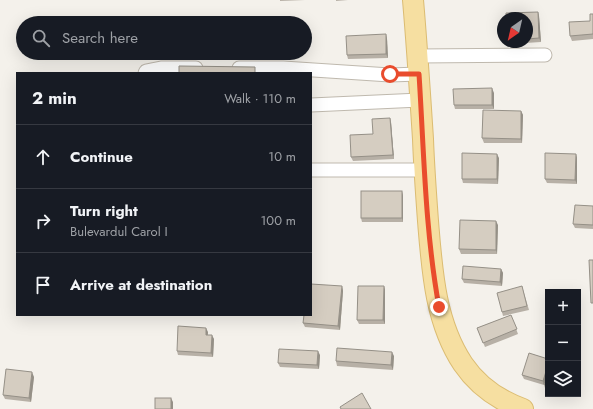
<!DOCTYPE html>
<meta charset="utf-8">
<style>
:root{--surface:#171b24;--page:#20242c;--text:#f1f3f6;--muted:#9ea1a6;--line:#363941}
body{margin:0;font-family:Jost,sans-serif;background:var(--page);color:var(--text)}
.controls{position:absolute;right:12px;bottom:12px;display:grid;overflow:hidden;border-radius:0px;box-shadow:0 4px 16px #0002}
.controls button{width:36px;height:36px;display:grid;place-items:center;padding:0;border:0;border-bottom:1px solid var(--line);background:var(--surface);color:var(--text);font:20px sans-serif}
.compass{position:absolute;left:497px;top:12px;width:36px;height:36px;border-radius:50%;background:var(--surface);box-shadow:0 4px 16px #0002;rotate:214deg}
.stop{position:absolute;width:12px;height:12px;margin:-9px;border:3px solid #e94c2d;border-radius:50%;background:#fff}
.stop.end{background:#e94c2d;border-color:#fff;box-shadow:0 1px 4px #0008}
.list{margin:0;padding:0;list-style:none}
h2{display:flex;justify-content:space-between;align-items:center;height:52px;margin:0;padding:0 16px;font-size:17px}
h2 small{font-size:13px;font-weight:400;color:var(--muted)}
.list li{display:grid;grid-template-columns:26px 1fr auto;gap:12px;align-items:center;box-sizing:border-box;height:64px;padding:0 16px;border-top:1px solid var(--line)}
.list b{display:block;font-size:15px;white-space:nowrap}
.list p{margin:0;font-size:13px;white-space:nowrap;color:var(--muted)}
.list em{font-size:13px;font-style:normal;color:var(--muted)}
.icon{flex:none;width:22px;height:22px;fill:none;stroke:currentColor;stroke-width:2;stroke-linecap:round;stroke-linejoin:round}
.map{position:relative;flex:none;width:593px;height:409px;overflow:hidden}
.search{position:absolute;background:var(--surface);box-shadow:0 4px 16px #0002;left:16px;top:16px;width:296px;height:44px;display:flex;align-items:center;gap:10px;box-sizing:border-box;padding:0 14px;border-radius:22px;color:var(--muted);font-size:15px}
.panel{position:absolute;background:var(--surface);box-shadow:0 4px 16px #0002;left:16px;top:72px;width:296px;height:244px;border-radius:0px}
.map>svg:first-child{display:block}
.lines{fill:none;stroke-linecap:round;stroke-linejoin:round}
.minor-casing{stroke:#bfb9ae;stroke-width:15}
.primary-casing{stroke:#dbbc72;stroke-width:22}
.minor{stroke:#fff;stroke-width:13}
.primary{stroke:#f6dfa1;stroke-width:20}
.wall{fill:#b7b0a6}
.shaded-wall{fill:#959087}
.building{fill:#d5cdc1;stroke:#959087}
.route{stroke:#e94c2d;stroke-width:5}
</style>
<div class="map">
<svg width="593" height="409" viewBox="0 0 593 409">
<rect width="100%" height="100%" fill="#f4f1eb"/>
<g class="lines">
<defs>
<g id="minor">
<path d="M 418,56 L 545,55"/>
<path d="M 239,68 L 283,68 L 390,75 L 419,74"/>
<path d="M 145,73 L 146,71 L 161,68 L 196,68"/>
<path d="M 311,105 L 420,100"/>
<path d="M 311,170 L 424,170"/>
</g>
<path id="primary" d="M 413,0 C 417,46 420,93 423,139 C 424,167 426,194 428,221 C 432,270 435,322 463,364 C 478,386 498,400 523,409"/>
</defs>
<use href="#minor" class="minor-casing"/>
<use href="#primary" class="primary-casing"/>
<use href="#minor" class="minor"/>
<use href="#primary" class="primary"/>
</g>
<g class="wall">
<path d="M 280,0 L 305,0 L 280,1 Z"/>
<path d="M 336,0 L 348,0 L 336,1 Z"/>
<path d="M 538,12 L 539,16 L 541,42 L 509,44 L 508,42 L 527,42 L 527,18 Z"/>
<path d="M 593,14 L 593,39 L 572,41 L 570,36 L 590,21 Z"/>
<path d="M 386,34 L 387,39 L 388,58 L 348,59 L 347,55 Z"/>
<path d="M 494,93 L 494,109 L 455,109 L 454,105 Z"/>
<path d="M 521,111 L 523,115 L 522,143 L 484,143 L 482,138 Z"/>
<path d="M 390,118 L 391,122 L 394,159 L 353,161 L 351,157 L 373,134 Z"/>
<path d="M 576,154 L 577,158 L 577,184 L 547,183 L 545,179 Z"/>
<path d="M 499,158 L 498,184 L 463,183 L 462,179 Z"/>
<path d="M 402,191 L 403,196 L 403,222 L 362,222 L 361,218 Z"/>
<path d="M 593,206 L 593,229 L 575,228 L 573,224 Z"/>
<path d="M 498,225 L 497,254 L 461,254 L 459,249 Z"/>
<path d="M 501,269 L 503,273 L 502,286 L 464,283 L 462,279 Z"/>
<path d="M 342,286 L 343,291 L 340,330 L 305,327 L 303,323 Z"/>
<path d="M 384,286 L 385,290 L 385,324 L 359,324 L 357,320 Z"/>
<path d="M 522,286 L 529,310 L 503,316 L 502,312 Z"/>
<path d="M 511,315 L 518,334 L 485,347 L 477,328 Z"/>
<path d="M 208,332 L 208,335 L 214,339 L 213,357 L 178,355 L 177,351 Z"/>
<path d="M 320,355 L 319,369 L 280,367 L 278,363 Z"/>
<path d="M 394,356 L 393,370 L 337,366 L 336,361 Z"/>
<path d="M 548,359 L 548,389 L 545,388 L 544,385 L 524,379 L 522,375 Z"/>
<path d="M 34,377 L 31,402 L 5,399 L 3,395 Z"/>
</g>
<g class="shaded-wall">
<path d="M 538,12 L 539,16 L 541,42 L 539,38 Z"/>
<path d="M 386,34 L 387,39 L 388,58 L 386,54 Z"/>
<path d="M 492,88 L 494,93 L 494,109 L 492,105 Z"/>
<path d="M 521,111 L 523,115 L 522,143 L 521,139 Z"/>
<path d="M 390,118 L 391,122 L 394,159 L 393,155 Z"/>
<path d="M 497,154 L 499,158 L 498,184 L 497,179 Z"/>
<path d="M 576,154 L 577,158 L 577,184 L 575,180 Z"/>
<path d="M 402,191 L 403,196 L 403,222 L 402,218 Z"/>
<path d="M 496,221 L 498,225 L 497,254 L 496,250 Z"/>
<path d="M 501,269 L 503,273 L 502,286 L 500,282 Z"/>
<path d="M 342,286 L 343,291 L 340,330 L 338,326 Z"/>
<path d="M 384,286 L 385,290 L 385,324 L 383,320 Z"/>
<path d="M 206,328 L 208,332 L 207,339 L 206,335 Z"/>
<path d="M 212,335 L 214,339 L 213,357 L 211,353 Z"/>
<path d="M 318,351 L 320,355 L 319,369 L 317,365 Z"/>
<path d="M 392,352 L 394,356 L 393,370 L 391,365 Z"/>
<path d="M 548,365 L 548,374 L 544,385 L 543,381 Z"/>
<path d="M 32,372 L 34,377 L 31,402 L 29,398 Z"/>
<path d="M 171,398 L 173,402 L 173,409 L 171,409 Z"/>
</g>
<g class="building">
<path d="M 538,12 L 539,38 L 527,39 L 527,18 L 506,18 L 506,13 Z"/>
<path d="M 590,14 L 593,14 L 593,34 L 570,36 L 569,22 L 590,21 Z"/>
<path d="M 386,34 L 386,54 L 347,55 L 346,36 Z"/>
<path d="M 179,66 L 255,67 L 255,73 L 179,73 Z"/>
<path d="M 492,88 L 492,105 L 454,105 L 453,89 Z"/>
<path d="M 483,110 L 521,111 L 521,139 L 482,138 Z"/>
<path d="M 390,118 L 393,155 L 351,157 L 350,135 L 373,134 L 372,119 Z"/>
<path d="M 462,153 L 497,154 L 497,179 L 462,179 Z"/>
<path d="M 545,153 L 576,154 L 575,180 L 545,179 Z"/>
<rect x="361" y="191" width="41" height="27"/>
<path d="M 575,205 L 593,206 L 593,225 L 573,224 Z"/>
<path d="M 460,220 L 496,221 L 496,250 L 459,249 Z"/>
<path d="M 589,260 L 593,260 L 593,303 L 591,303 Z"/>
<path d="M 463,266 L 501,269 L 500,282 L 462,279 Z"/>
<path d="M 311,284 L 342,286 L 338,326 L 303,323 L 304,315 L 311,315 Z"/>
<path d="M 358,286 L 384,286 L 383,320 L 357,320 Z"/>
<path d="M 522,286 L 527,306 L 502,312 L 497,293 Z"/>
<path d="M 511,315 L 517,329 L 483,343 L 477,328 Z"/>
<path d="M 178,326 L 206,328 L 206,335 L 212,335 L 211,353 L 177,351 Z"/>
<path d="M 337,348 L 392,352 L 391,365 L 336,361 Z"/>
<path d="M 279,349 L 318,351 L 317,365 L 278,363 Z"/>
<path d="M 529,353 L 548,359 L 548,365 L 543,381 L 522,375 Z"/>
<path d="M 6,369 L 32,372 L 29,398 L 3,395 Z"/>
<path d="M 548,371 L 548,385 L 544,384 Z"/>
<path d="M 362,393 L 371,409 L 341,409 L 340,407 Z"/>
<rect x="155" y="398" width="16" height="11"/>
</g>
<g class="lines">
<path class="route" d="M 390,74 L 419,74 C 424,152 425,230 439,307"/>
</g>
</svg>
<div class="controls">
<button>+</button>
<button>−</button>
<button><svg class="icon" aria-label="layers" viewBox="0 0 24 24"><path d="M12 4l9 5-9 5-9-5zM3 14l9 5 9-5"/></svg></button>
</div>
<svg class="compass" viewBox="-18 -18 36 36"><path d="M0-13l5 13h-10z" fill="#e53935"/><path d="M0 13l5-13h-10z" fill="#9ea1a6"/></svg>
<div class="stop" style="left:390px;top:74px"></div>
<div class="stop end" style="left:439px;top:307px"></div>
<div class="search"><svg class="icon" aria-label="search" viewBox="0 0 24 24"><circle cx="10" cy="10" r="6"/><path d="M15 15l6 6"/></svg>Search here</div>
<section class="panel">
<h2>2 min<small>Walk · 110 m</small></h2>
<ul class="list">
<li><svg class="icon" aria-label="ahead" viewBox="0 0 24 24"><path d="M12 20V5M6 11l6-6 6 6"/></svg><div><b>Continue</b></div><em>10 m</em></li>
<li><svg class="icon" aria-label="right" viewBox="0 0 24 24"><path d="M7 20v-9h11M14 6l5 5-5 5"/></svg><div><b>Turn right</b><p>Bulevardul Carol I</p></div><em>100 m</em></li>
<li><svg class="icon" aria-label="arrive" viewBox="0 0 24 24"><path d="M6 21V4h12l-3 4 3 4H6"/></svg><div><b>Arrive at destination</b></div></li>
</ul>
</section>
</div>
